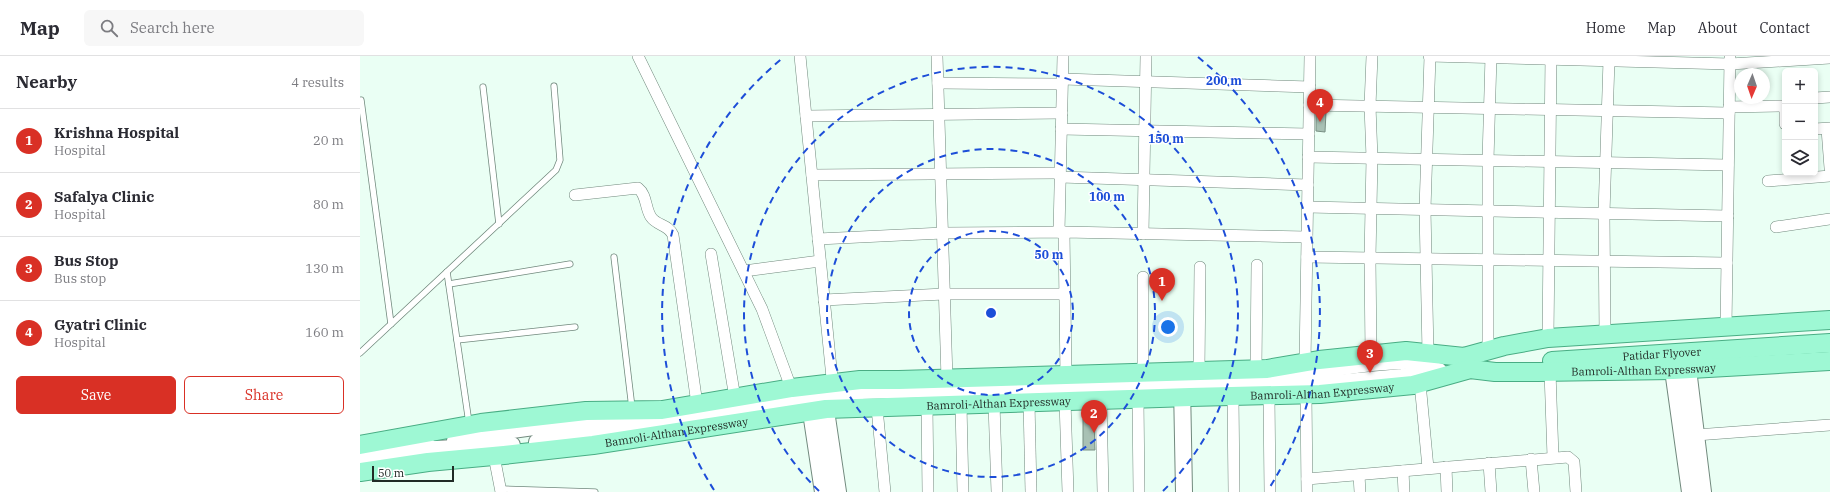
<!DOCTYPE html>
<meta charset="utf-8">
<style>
:root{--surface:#fff;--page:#f7f7f7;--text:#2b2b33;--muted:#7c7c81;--line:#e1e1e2;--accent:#d93025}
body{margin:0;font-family:"IBM Plex Serif",serif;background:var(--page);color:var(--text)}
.controls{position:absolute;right:12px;top:12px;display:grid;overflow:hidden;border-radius:6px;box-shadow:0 2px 6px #0003}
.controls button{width:36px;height:36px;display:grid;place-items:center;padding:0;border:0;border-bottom:1px solid var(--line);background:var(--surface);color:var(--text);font:20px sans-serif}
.compass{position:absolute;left:1374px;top:12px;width:36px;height:36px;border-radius:50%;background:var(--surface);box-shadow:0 2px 6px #0003;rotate:182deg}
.scale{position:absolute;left:12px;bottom:10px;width:82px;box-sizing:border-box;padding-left:4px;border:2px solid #212b26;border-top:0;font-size:11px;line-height:14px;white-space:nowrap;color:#212b26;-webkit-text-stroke:3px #fff;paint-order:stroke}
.you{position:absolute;left:808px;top:271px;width:14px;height:14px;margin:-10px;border:3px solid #fff;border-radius:50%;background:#1a73e8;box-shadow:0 0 0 6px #1a73e833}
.badge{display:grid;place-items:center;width:26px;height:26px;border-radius:50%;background:var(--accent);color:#fff;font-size:13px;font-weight:700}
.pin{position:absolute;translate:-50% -33px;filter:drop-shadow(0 1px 2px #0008)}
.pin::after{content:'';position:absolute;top:21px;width:14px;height:12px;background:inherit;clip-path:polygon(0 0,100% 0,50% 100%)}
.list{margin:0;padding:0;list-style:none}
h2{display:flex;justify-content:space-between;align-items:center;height:52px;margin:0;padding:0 16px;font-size:17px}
h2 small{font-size:13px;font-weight:400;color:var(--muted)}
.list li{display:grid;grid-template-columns:26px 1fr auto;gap:12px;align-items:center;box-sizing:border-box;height:64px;padding:0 16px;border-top:1px solid var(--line)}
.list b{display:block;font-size:15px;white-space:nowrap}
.list p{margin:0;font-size:13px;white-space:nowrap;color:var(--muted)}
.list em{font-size:13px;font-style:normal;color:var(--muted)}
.actions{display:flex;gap:8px;padding:12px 16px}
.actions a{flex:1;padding:9px 0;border:1px solid var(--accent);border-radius:6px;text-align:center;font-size:14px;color:var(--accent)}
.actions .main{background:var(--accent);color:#fff}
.icon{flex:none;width:22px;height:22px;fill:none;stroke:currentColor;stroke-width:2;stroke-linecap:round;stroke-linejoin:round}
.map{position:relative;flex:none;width:1470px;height:436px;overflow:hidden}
header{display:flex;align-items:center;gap:24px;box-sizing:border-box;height:56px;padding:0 20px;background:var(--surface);border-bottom:1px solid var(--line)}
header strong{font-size:19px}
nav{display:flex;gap:22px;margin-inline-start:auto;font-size:14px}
.search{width:280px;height:36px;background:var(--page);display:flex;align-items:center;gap:10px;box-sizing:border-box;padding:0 14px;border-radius:6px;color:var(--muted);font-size:15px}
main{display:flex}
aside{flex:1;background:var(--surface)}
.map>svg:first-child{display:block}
.building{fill:#a8c1b4;stroke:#788f83}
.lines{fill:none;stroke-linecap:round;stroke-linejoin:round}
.lane-casing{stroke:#71897d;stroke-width:7}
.street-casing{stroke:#71897d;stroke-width:12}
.secondary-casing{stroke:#71897d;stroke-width:18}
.primary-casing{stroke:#49ad84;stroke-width:20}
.lane{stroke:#fff;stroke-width:5.5}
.street{stroke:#fff;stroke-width:11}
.secondary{stroke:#fff;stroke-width:16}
.primary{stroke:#9ef8d4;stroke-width:18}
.ring{fill:none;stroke:#1d4ed8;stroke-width:2;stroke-dasharray:7 5}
.labels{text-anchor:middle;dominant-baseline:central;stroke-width:3;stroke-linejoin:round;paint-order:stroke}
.street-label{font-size:11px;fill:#212b26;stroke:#fff}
.centre{fill:#1d4ed8;stroke:#fff;stroke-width:2}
.ring-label{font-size:12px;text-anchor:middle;font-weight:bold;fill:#1d4ed8;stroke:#fff;stroke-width:3;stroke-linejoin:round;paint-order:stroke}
</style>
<header>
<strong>Map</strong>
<div class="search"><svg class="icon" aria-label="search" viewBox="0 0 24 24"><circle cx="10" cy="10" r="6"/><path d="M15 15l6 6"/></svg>Search here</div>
<nav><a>Home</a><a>Map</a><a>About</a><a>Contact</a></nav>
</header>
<main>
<aside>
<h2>Nearby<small>4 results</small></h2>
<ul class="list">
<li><span class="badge">1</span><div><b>Krishna Hospital</b><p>Hospital</p></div><em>20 m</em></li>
<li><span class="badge">2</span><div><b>Safalya Clinic</b><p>Hospital</p></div><em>80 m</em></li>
<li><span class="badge">3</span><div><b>Bus Stop</b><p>Bus stop</p></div><em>130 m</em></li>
<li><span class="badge">4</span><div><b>Gyatri Clinic</b><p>Hospital</p></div><em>160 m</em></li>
</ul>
<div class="actions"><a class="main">Save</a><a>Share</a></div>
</aside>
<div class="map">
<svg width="1470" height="436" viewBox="0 0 1470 436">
<rect width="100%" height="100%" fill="#eafff4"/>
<g class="building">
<path d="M 956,56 L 966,56 L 965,76 L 956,75 Z"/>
<path d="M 723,363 L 734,364 L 735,394 L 723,394 Z"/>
</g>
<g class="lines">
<defs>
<g id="lane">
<path d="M 123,31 L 139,168"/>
<path d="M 1,44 L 31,268"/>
<path d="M 254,201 L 272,352"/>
<path d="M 87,216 L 109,367"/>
<path d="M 89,228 L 210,208"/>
<path d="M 97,284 L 215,271"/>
<path d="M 0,297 L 196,114 L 200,104 L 194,30"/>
<path d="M 141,433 L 235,436"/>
</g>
<g id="street">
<path d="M 278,0 L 402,253 L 433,337"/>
<path d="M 440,0 L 473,332"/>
<path d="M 577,0 L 587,323"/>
<path d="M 1069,0 L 1370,8 L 1470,2"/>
<path d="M 703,23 L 950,31"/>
<path d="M 578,27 L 702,28"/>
<path d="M 1455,42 L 1470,41"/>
<path d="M 949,49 L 1369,57"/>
<path d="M 1369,51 L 1425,50"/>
<path d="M 1425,56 L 1425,68"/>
<path d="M 446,60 L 702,57"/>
<path d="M 701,73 L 949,78"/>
<path d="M 1455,73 L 1470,72"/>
<path d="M 1467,73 L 1470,112"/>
<path d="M 948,101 L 1368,109"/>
<path d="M 452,119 L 700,117"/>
<path d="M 700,121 L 948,129"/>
<path d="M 1408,125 L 1470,120"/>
<path d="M 215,139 L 278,132 C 287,139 285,152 291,161 C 297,170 308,168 313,179 L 337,348"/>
<path d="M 947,151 L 1368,160"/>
<path d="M 1416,171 L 1470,163"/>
<path d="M 699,176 L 703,0"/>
<path d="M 704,176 L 706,320"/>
<path d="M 783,178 L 786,0"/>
<path d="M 458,183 L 583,177 L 704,176 L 947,181"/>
<path d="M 351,198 L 375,342"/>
<path d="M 947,201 L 1367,207"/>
<path d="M 384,215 L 460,205"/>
<path d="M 464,244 L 584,238 L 705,238"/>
<path d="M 1366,271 L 1370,2"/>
<path d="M 1245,279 L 1244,157 L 1249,4"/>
<path d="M 1188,282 L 1191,0"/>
<path d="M 1128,294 L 1128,104 L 1131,0"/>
<path d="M 1068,297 L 1065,153 L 1070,0"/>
<path d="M 1011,299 L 1010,202 L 1012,102 L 1010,50 L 1012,0"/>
<path d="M 945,307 L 950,0"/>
<path d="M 896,314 L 897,209"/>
<path d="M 839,316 L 840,211"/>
<path d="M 1190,316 L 1193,401"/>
<path d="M 783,317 L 783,221"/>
<path d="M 1060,327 L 1068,412"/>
<path d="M 946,338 L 947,436"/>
<path d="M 909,339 L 910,436"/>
<path d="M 873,340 L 874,436"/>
<path d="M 778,343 L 779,436"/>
<path d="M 741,344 L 743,436"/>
<path d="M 705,345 L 708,436"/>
<path d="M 669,346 L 671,436"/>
<path d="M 634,348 L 637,436"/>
<path d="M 601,349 L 603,436"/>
<path d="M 567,350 L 568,436"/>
<path d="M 517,352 L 525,436"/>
<path d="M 1336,379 L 1470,369"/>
<path d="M 134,400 L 141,436"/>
<path d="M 1171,403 L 1174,436"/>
<path d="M 1129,407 L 1131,436"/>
<path d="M 1086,411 L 1087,436"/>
<path d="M 1043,415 L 1044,436"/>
<path d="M 999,419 L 1000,436"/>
<path d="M 947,423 L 1208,401 L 1214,406 L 1216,436"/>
</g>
<g id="secondary">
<path d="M 1328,313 L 1343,436"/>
<path d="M 1313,314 L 1330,436"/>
<path d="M 930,321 C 976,311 1023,303 1070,305"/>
<path d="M 822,330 L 824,436"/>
<path d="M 464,341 L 478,436"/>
<path d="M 449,343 L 463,436"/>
<path d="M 95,385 C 151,372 210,365 267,366"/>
<path d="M 177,386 C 286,373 392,345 501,335 L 907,326 L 965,328 L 1042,321 L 1079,315"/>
<path d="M 58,394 L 152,389"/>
<path d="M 0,403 L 69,391"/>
</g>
<g id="primary">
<path id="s1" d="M 1192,305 L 1470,287"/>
<path d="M 0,389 L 121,367 L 226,355 L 302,354 L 432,332 L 500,324 L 539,324 L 907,313 L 959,304 L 1046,295 L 1104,301 L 1144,290 L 1188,282 L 1470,264"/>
<path id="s2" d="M 0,416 L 68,406 L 144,399 L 233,389 L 466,353 L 830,341 L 960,338 L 1053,329 L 1110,313 L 1135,316 L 1178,316 L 1313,314 L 1470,305"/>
</g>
</defs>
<use href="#lane" class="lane-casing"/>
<use href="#street" class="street-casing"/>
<use href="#secondary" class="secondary-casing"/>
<use href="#primary" class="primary-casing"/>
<use href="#lane" class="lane"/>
<use href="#street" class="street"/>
<use href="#secondary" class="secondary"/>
<use href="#primary" class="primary"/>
</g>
<g class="ring">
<circle cx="631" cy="257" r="82"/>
<circle cx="631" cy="257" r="164"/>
<path d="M459 435A247 247 0 1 1 803 435"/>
<path d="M354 434A329 329 0 0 1 424 1M838 1A329 329 0 0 1 908 434"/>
</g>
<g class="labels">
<g class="street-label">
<text stroke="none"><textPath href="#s1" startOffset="110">Patidar Flyover</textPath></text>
<text stroke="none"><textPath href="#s2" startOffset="1291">Bamroli-Althan Expressway</textPath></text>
<text stroke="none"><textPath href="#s2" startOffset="967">Bamroli-Althan Expressway</textPath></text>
<text stroke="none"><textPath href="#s2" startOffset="643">Bamroli-Althan Expressway</textPath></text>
<text stroke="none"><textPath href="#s2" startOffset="319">Bamroli-Althan Expressway</textPath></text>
</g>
</g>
<circle cx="631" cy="257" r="6" class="centre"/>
<g class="ring-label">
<text x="864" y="29">200 m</text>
<text x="806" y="87">150 m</text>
<text x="747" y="145">100 m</text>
<text x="689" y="203">50 m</text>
</g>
</svg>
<div class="controls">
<button>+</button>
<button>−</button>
<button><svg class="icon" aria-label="layers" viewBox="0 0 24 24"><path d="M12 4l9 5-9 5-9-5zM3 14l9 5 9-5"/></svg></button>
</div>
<svg class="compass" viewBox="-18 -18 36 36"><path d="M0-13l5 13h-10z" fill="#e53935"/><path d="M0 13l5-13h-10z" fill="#7c7c81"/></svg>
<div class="scale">50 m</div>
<div class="you"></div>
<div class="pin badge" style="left:802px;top:245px">1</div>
<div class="pin badge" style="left:734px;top:377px">2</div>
<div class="pin badge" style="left:1010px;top:317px">3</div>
<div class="pin badge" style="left:960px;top:66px">4</div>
</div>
</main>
